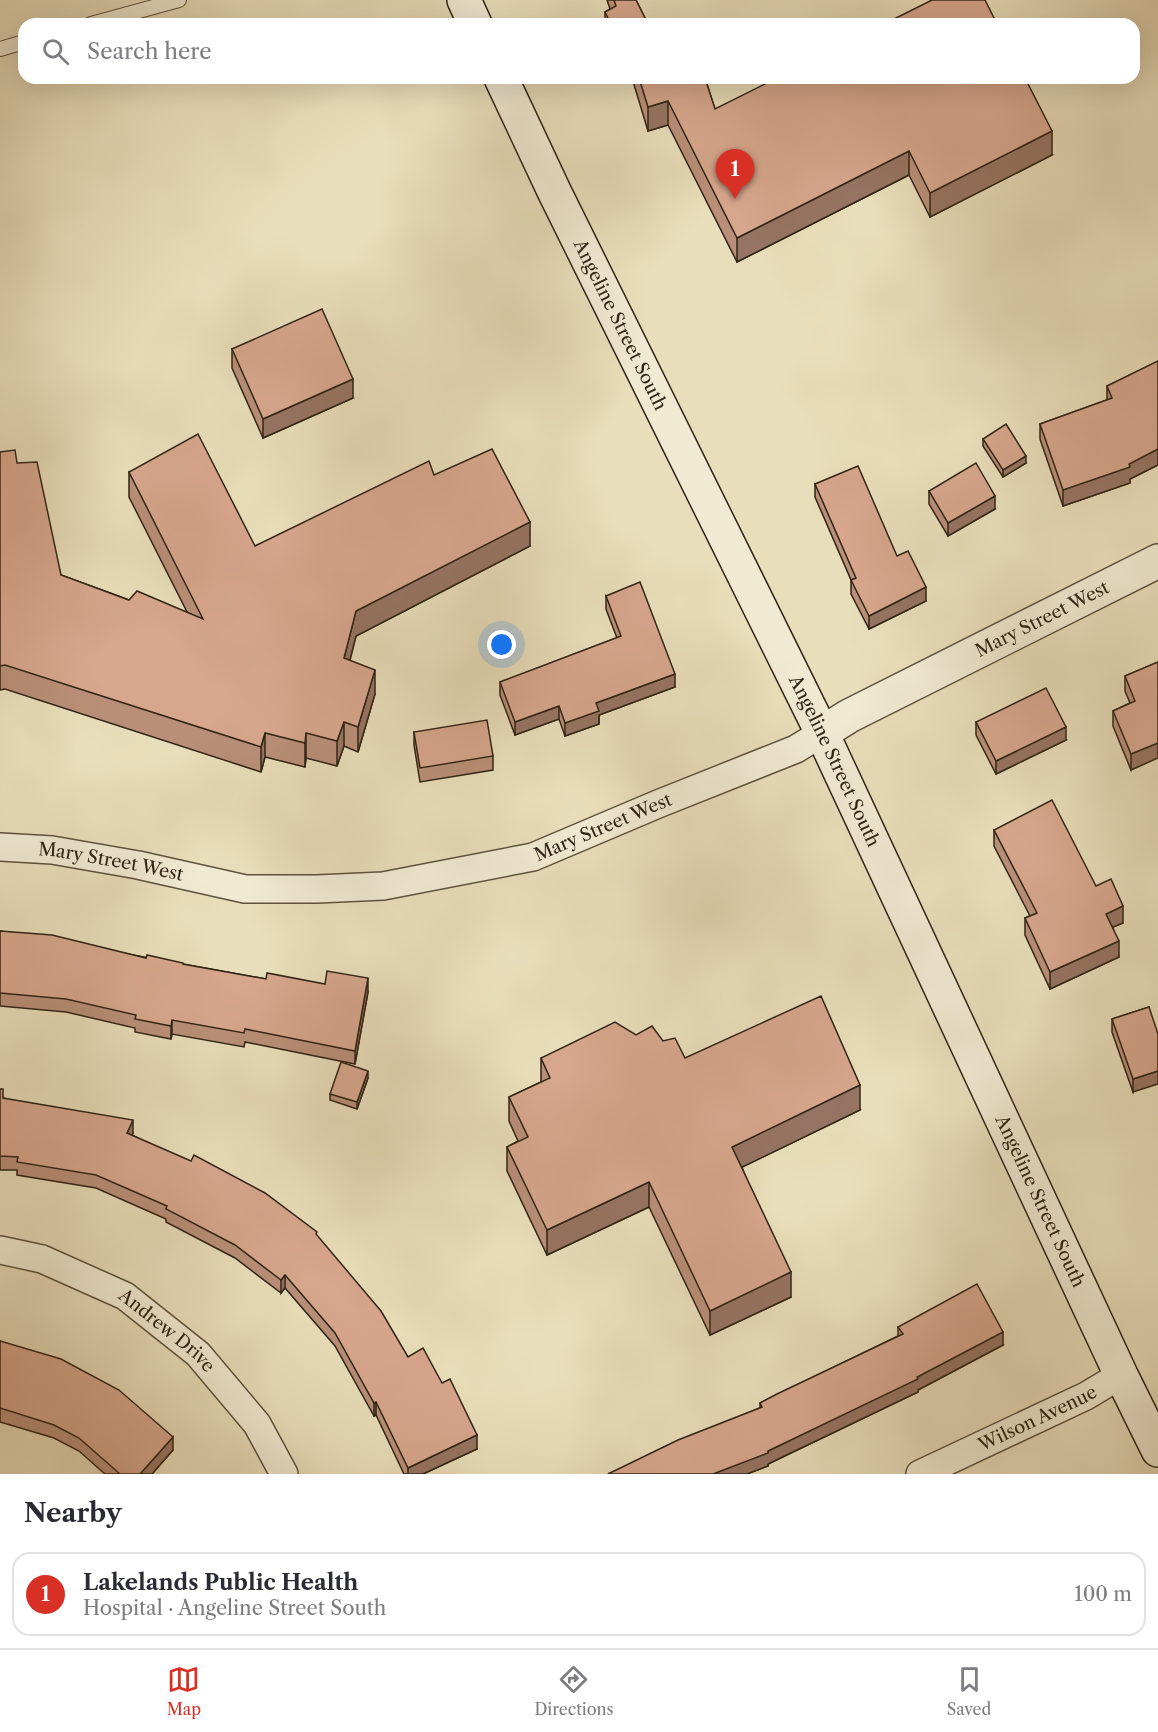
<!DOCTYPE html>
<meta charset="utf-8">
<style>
:root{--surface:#fff;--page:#f2f2f3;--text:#2b2b33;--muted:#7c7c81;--line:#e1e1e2;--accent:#d93025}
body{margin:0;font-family:"Libre Caslon Text",serif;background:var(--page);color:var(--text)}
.you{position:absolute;left:502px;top:645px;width:21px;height:21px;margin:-15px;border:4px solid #fff;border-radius:50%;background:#1a73e8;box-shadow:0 0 0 9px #1a73e833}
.badge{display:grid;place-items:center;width:39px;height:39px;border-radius:50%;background:var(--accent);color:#fff;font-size:20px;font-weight:700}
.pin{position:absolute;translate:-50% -50px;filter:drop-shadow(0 2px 3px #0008)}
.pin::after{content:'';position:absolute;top:32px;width:21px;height:18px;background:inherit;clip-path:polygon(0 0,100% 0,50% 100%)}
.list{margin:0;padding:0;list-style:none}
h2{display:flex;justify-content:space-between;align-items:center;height:78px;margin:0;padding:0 24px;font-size:26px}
h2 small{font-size:20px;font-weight:400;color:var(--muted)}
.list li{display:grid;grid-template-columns:39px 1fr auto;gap:18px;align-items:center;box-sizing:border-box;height:84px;margin:0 12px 12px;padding:0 12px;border:2px solid var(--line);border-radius:18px}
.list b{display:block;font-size:22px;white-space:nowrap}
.list p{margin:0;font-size:20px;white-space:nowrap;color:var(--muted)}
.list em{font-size:20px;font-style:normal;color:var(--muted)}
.icon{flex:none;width:33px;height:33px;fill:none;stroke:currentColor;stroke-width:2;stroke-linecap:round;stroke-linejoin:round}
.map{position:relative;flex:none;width:1158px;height:1474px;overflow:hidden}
.search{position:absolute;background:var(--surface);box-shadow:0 6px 24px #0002;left:18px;right:18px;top:18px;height:66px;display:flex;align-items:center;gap:15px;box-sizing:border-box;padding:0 21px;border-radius:18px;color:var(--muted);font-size:22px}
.sheet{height:174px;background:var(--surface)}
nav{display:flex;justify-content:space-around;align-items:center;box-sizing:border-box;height:84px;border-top:2px solid var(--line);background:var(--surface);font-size:16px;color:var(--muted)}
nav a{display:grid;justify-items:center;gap:3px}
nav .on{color:var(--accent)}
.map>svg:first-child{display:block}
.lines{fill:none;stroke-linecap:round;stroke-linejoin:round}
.service-casing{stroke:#5e523e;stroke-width:16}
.minor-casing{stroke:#5e523e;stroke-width:30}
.tertiary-casing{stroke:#5e523e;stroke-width:36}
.secondary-casing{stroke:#2f2415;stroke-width:36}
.service{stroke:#f1ead3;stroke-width:14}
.minor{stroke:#f1ead3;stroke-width:27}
.tertiary{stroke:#f1ead3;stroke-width:33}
.secondary{stroke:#f1ead3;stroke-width:33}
.wall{fill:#b98f79;stroke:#2f2415;stroke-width:1.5}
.shaded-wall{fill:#967463;stroke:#2f2415;stroke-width:1.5}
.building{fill:#d7a68d;stroke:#2f2415;stroke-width:1.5}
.labels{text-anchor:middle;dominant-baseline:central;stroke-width:6;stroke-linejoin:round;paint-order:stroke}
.street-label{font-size:18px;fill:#2f2415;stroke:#f1ead3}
</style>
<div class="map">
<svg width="1158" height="1474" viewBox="0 0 1158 1474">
<rect width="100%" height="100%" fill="#e9debb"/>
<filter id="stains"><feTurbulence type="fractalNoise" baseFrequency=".00333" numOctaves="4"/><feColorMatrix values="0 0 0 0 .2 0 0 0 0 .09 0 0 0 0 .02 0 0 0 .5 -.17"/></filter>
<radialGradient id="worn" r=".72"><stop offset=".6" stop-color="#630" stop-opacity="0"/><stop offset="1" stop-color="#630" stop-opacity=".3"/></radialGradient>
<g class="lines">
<defs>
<g id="service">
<path d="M 91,24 L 179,0"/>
<path d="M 0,49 L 24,42"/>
</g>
<g id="minor">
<path id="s1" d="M 0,847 L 52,850 L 138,865 L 245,889 L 317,889 L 383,886 L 533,857 L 658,804 L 796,749 L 822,733"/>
<path id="s2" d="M 0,1250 L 42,1259 L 125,1296 L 198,1354 L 257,1424 L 284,1474"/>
<path id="s3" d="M 920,1474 L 1086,1396 L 1121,1375"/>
</g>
<g id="tertiary">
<path id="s4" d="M 822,733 L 849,716 L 1158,561"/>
</g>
<g id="secondary">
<path d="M 464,0 L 475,24"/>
<path id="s5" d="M 501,78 L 554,191 L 822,733 L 1121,1375 L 1158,1450"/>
</g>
</defs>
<use href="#service" class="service-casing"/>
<use href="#minor" class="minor-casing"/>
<use href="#tertiary" class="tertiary-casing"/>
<use href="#secondary" class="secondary-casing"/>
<use href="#service" class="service"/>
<use href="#minor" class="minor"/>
<use href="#tertiary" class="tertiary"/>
<use href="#secondary" class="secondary"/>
</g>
<g class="wall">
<path d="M 607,0 L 636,0 L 648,24 L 605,24 L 605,12 L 610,9 Z"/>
<path d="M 632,78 L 705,78 L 715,109 L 1052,155 L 930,217 L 909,175 L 737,262 L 668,125 L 648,131 Z"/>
<path d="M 232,349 L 353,398 L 263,438 L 232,368 Z"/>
<path d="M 1158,361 L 1158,465 L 1130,479 L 1130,483 L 1063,506 L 1040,439 L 1040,424 L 1107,400 L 1107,386 Z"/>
<path d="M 983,439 L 1026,463 L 1003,477 L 983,446 Z"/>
<path d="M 0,452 L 17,463 L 61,575 L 129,600 L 187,612 L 129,497 L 129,472 L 255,546 L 434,475 L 530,546 L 356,636 L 350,660 L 375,694 L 358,752 L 344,746 L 337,766 L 306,758 L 305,767 L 265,757 L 261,772 L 5,689 L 0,690 Z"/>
<path d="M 815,484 L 897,556 L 926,601 L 869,629 L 851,594 L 851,580 L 815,497 Z"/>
<path d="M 929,491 L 995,509 L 948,536 L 929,504 Z"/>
<path d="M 606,596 L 675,687 L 599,715 L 599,724 L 565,736 L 559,719 L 515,735 L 500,695 L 500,682 L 617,638 L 606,609 Z"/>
<path d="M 1158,662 L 1131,770 L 1113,726 L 1113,711 L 1130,703 L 1125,691 L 1125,676 Z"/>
<path d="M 976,722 L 1066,740 L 996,774 L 976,735 Z"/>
<path d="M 414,732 L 493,756 L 493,770 L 420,782 L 414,745 Z"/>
<path d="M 994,830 L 1096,886 L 1123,923 L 1113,927 L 1119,957 L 1050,989 L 1025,935 L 1025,918 L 1030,916 L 994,846 Z"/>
<path d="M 0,931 L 266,979 L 325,984 L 368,992 L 355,1064 L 245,1042 L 244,1047 L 172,1034 L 171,1039 L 135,1032 L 135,1028 L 66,1012 L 0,1006 Z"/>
<path d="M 1149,1007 L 1133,1092 L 1112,1032 L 1112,1019 Z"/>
<path d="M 636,1035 L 663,1041 L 685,1058 L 860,1110 L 742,1167 L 791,1297 L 710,1335 L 649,1207 L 547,1255 L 507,1171 L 507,1147 L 518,1141 L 509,1121 L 509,1097 L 541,1082 L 541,1058 Z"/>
<path d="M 368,1078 L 357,1109 L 330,1100 L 330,1094 Z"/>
<path d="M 0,1089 L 3,1098 L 133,1133 L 132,1135 L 317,1236 L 477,1449 L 423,1474 L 404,1474 L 376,1415 L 374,1416 L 335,1346 L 285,1288 L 281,1293 L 235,1258 L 166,1222 L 166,1219 L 96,1188 L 17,1175 L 17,1170 L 0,1170 Z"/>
<path d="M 898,1327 L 1003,1345 L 918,1390 L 918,1392 L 768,1464 L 768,1466 L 747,1474 L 608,1474 L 760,1408 L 760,1403 L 898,1336 Z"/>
<path d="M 0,1341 L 173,1450 L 152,1474 L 105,1474 L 79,1451 L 54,1438 L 0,1422 Z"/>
</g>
<g class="shaded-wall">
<path d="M 668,101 L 668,125 L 648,131 L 648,107 Z"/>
<path d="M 1052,131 L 1052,155 L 930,217 L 930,193 Z"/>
<path d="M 909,151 L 909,175 L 737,262 L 737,238 Z"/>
<path d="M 353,379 L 353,398 L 263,438 L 263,419 Z"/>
<path d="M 1158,449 L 1158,465 L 1130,479 L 1130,483 L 1063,506 L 1063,490 L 1129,464 Z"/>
<path d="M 1026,456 L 1026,463 L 1003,477 L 1003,470 Z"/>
<path d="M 995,496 L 995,509 L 948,536 L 948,523 Z"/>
<path d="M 530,522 L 530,546 L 356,636 L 344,683 L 344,658 L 356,611 Z"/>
<path d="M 926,587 L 926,601 L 869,629 L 869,616 Z"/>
<path d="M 375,670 L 375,694 L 358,752 L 358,727 Z"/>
<path d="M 675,674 L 675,687 L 599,715 L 599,724 L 565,736 L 565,723 L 596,703 Z"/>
<path d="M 559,706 L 559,719 L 515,735 L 515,722 Z"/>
<path d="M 344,722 L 344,746 L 337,766 L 337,741 Z"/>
<path d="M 1066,727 L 1066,740 L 996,774 L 996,761 Z"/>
<path d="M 265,733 L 265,757 L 261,772 L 261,747 Z"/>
<path d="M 306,733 L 306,758 L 305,767 L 305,743 Z"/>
<path d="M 1158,743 L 1158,758 L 1131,770 L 1131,754 Z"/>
<path d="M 1123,906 L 1123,923 L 1106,930 L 1106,914 Z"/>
<path d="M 1119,941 L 1119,957 L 1050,989 L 1050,972 Z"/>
<path d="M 368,978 L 368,992 L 355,1064 L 355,1051 Z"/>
<path d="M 172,1020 L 172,1034 L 171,1039 L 171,1026 Z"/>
<path d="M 368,1071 L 368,1078 L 357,1109 L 357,1102 Z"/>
<path d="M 1158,1071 L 1158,1084 L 1133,1092 L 1133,1079 Z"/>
<path d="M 860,1085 L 860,1110 L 732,1172 L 732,1147 Z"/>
<path d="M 133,1120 L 133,1133 L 127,1146 L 127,1133 Z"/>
<path d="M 649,1182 L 649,1207 L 547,1255 L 547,1230 Z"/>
<path d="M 791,1272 L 791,1297 L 710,1335 L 710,1311 Z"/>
<path d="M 285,1275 L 285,1288 L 281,1293 L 281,1280 Z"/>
<path d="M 1003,1332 L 1003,1345 L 918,1390 L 918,1392 L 768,1464 L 768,1466 L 747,1474 L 713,1474 L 768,1451 L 917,1377 Z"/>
<path d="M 376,1402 L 376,1415 L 374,1416 L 374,1403 Z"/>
<path d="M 477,1435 L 477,1449 L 423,1474 L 408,1474 L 408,1468 Z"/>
<path d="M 173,1437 L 173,1450 L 152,1474 L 140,1474 Z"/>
</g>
<g class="building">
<path d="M 614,0 L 636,0 L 648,24 L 611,24 L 605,12 L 616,6 Z"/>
<path d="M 932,0 L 985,0 L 997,24 L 884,24 Z"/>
<path d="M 639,78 L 705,78 L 715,109 L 777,78 L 1025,78 L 1052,131 L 930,193 L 909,151 L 737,238 L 668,101 L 648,107 Z"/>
<path d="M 322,309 L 353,379 L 263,419 L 232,349 Z"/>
<path d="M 1158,361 L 1158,449 L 1129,464 L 1130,467 L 1063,490 L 1040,424 L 1112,398 L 1107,386 Z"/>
<path d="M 1006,424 L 1026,456 L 1003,470 L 983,439 Z"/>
<path d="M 198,434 L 255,546 L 429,461 L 434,475 L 492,449 L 530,522 L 356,611 L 344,658 L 375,670 L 358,727 L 344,722 L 337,741 L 306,733 L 305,743 L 265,733 L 261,747 L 5,665 L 0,666 L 0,452 L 15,450 L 17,463 L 37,462 L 61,575 L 129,600 L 137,591 L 203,619 L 129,472 Z"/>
<path d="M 976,463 L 995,496 L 948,523 L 929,491 Z"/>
<path d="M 858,466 L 897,556 L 908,551 L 926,587 L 869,616 L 851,580 L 856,578 L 815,484 Z"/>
<path d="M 640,582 L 675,674 L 596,703 L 599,711 L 565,723 L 559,706 L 515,722 L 500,682 L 621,636 L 606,596 Z"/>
<path d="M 1158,662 L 1158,743 L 1131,754 L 1113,711 L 1135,701 L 1125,676 Z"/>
<path d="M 1046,688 L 1066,727 L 996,761 L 976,722 Z"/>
<path d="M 487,720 L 493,756 L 420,768 L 414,732 Z"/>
<path d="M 1052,800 L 1096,886 L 1111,879 L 1123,906 L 1106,914 L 1119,941 L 1050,972 L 1025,918 L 1037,913 L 994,830 Z"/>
<path d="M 0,931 L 52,935 L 146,958 L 147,955 L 183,963 L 183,964 L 266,979 L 267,973 L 325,984 L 327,971 L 368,978 L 355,1051 L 245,1029 L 244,1033 L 172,1020 L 171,1026 L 135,1019 L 136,1015 L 66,999 L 0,993 Z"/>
<path d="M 821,996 L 860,1085 L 732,1147 L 791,1272 L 710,1311 L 649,1182 L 547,1230 L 507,1147 L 528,1137 L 509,1097 L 550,1078 L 541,1058 L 615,1022 L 636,1035 L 652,1026 L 663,1041 L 675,1038 L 685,1058 Z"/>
<path d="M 1149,1007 L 1158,1034 L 1158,1071 L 1133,1079 L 1112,1019 Z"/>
<path d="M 341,1062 L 368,1071 L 357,1102 L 330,1094 Z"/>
<path d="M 0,1089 L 3,1089 L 3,1098 L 133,1120 L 127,1133 L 191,1161 L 194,1155 L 265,1193 L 317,1232 L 316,1234 L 381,1311 L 408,1357 L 423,1348 L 442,1383 L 450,1379 L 477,1435 L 408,1468 L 376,1402 L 374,1403 L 335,1333 L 285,1275 L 281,1280 L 235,1245 L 166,1209 L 167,1206 L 96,1175 L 17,1162 L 18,1157 L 0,1156 Z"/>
<path d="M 977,1284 L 1003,1332 L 917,1377 L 918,1379 L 768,1451 L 768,1453 L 713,1474 L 608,1474 L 678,1440 L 762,1407 L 760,1403 L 777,1394 L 903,1334 L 898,1327 Z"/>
<path d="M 0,1341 L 61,1359 L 119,1390 L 173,1437 L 140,1474 L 120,1474 L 79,1438 L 54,1425 L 0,1408 Z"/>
</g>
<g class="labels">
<g class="street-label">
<text stroke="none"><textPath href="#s5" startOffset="274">Angeline Street South</textPath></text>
<text stroke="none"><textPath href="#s4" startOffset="248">Mary Street West</textPath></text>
<text stroke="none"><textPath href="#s5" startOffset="760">Angeline Street South</textPath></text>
<text stroke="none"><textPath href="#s1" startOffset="616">Mary Street West</textPath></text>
<text stroke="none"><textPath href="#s1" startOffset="112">Mary Street West</textPath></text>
<text stroke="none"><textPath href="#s5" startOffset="1246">Angeline Street South</textPath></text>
<text stroke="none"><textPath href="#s2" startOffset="188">Andrew Drive</textPath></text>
<text stroke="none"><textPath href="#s3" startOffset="130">Wilson Avenue</textPath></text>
</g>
</g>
<rect width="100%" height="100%" filter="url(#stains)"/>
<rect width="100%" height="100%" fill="url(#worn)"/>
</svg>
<div class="you"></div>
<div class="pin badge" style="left:735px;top:199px">1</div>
<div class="search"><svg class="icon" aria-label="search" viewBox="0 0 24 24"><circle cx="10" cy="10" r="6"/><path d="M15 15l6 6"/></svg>Search here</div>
</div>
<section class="sheet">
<h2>Nearby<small></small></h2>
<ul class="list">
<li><span class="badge">1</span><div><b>Lakelands Public Health</b><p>Hospital · Angeline Street South</p></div><em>100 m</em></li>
</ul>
</section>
<nav>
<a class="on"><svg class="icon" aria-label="map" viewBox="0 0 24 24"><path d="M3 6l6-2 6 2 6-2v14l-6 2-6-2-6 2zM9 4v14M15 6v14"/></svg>Map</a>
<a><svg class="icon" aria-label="directions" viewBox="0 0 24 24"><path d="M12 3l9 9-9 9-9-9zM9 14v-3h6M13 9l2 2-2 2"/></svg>Directions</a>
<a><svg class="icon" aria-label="saved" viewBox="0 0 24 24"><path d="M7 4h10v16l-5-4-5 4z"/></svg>Saved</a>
</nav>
